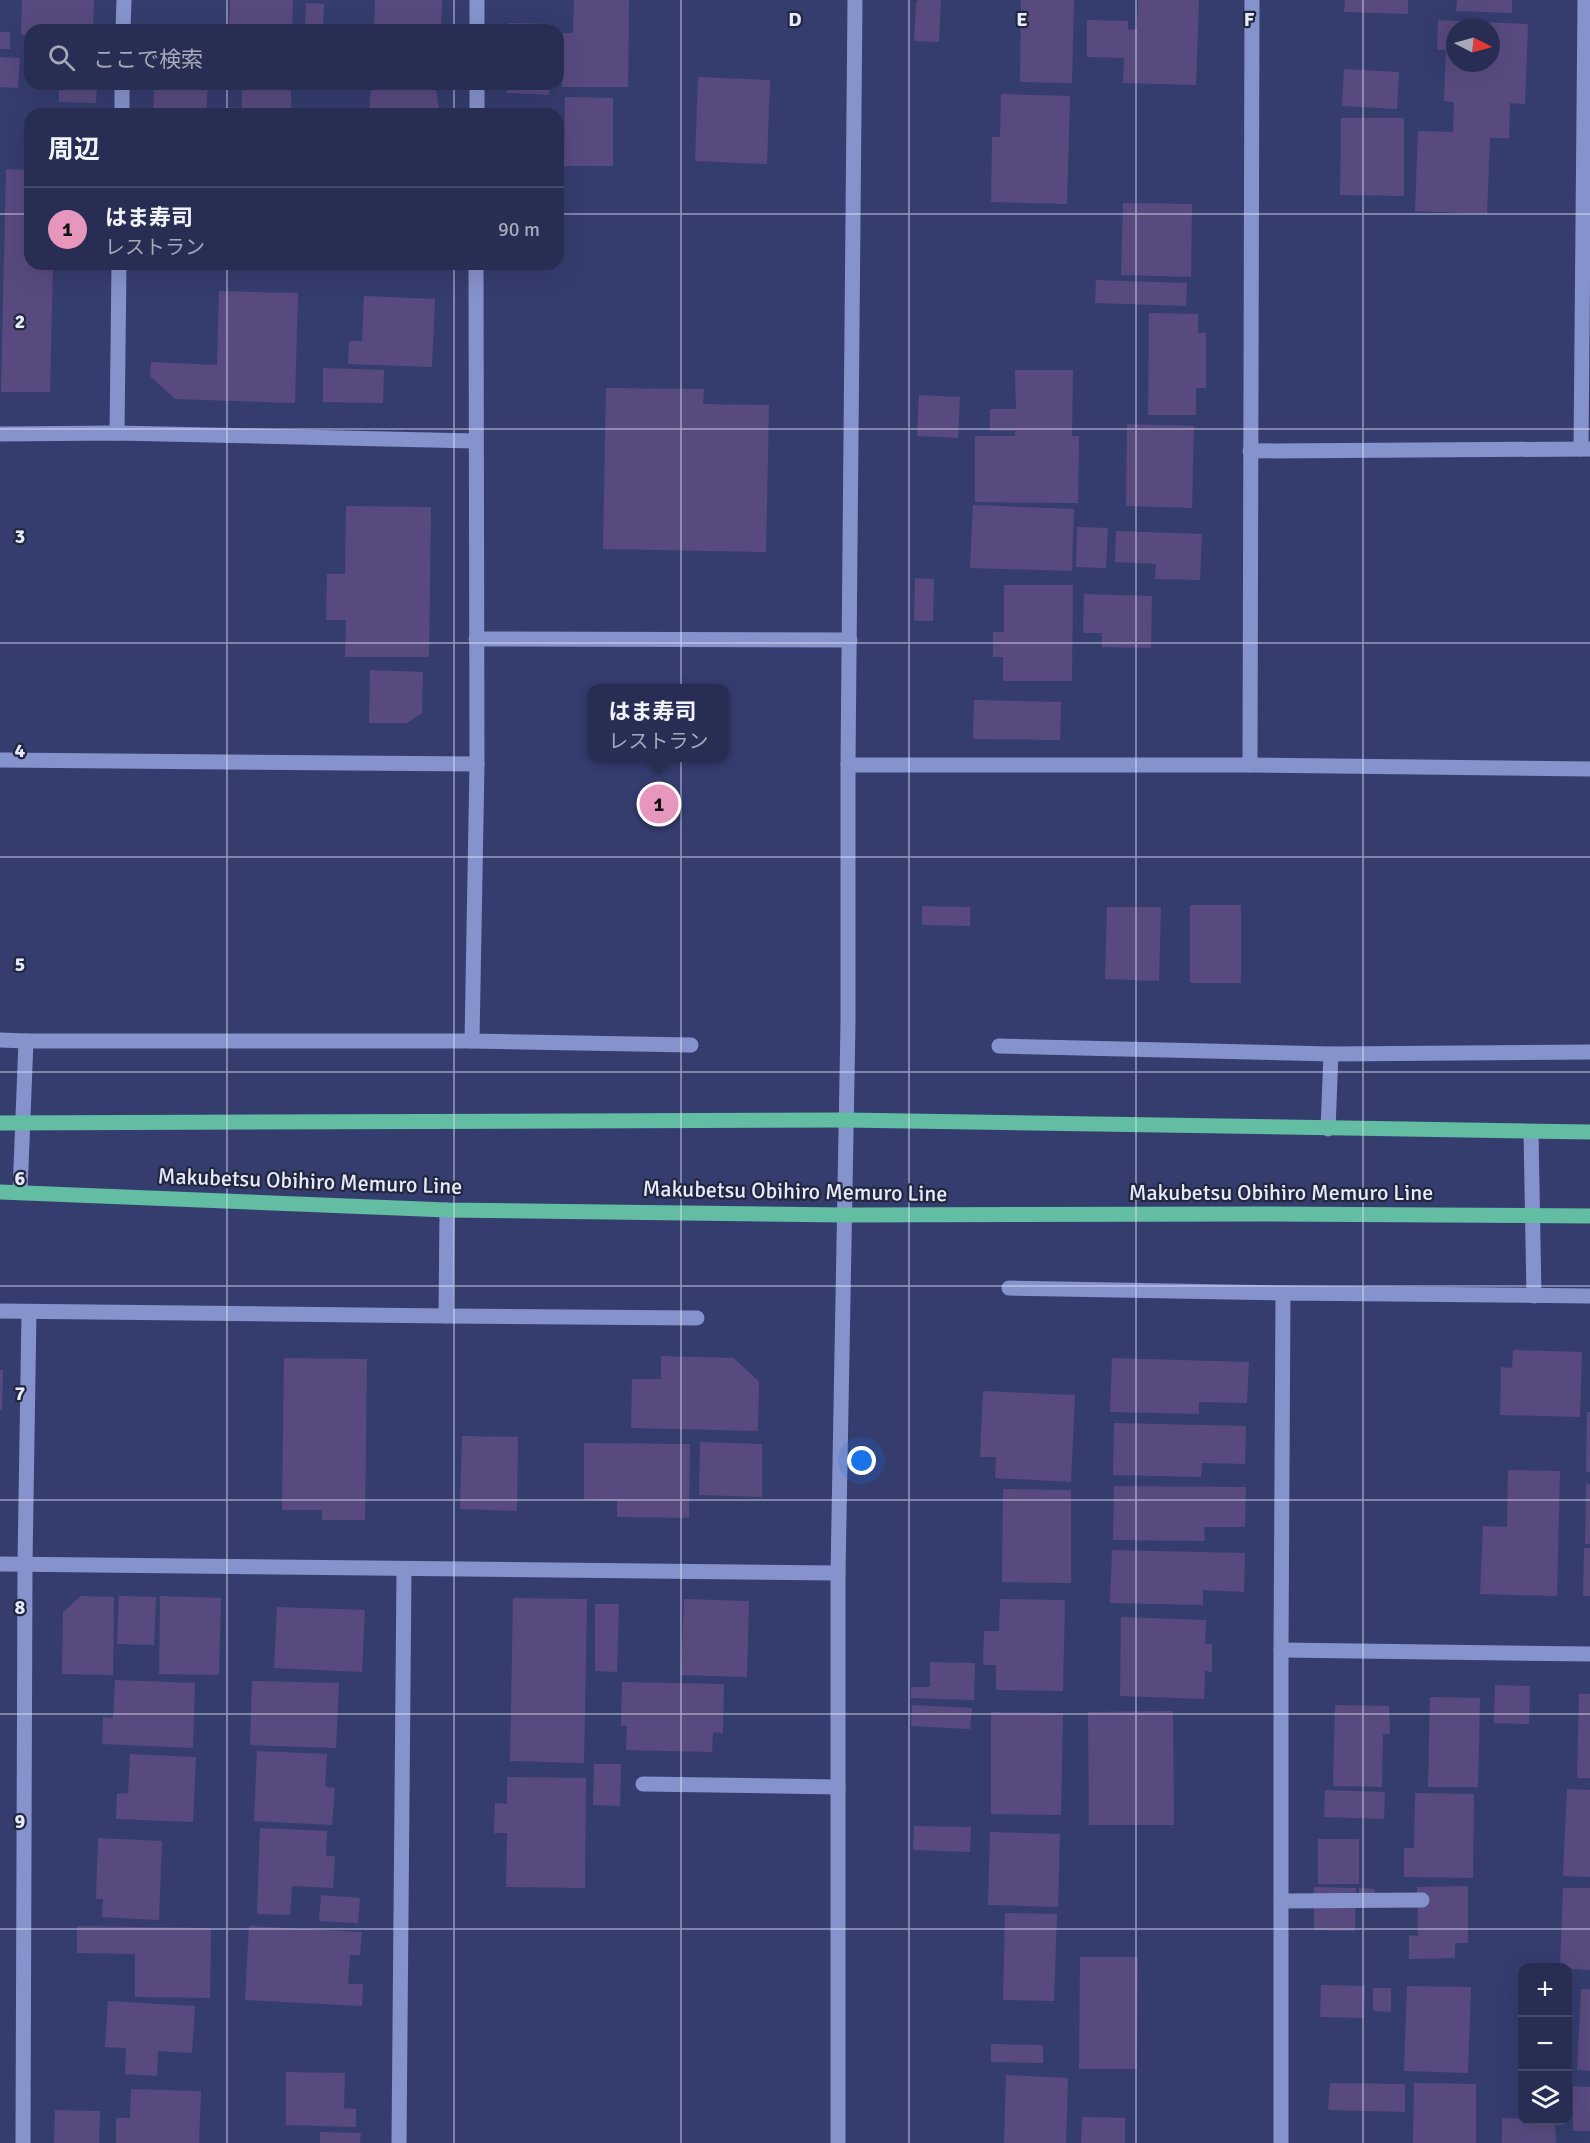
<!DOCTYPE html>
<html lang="ja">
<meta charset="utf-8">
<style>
:root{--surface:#282e53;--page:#30365a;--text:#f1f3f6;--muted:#a5a8b8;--line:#444a6a;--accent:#e797bd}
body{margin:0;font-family:Signika,"Noto Sans JP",sans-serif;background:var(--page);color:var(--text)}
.controls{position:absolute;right:18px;bottom:18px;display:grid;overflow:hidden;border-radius:12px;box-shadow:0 6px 24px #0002}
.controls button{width:54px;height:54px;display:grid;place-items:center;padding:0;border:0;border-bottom:2px solid var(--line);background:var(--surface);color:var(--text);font:30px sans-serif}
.compass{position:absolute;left:1446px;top:18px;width:54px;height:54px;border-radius:50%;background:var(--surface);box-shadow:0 6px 24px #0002;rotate:96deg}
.you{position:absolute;left:862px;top:1461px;width:21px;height:21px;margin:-15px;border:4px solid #fff;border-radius:50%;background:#1a73e8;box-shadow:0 0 0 9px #1a73e833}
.badge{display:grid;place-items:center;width:39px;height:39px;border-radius:50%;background:var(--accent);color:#111;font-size:20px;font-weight:700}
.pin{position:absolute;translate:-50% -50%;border:3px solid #fff;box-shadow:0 2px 6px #0006}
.popup{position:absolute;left:588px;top:684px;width:141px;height:78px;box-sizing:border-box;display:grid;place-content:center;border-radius:12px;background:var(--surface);filter:drop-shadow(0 2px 4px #0005);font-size:20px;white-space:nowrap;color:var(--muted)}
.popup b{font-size:22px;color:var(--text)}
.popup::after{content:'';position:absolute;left:50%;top:100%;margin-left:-12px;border:12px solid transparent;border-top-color:var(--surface)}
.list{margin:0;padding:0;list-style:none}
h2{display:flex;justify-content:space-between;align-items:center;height:78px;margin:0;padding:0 24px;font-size:26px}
h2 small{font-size:20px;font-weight:400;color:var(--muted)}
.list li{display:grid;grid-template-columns:39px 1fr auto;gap:18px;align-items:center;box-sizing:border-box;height:84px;padding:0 24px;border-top:2px solid var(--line)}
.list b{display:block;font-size:22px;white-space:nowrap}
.list p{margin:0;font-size:20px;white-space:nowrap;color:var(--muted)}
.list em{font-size:20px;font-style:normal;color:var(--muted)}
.icon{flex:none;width:33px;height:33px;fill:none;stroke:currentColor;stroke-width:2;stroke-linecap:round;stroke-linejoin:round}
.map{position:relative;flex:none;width:1590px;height:2143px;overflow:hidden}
.search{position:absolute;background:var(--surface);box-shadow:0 6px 24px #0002;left:24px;top:24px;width:540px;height:66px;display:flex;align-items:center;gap:15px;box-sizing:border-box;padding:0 21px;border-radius:18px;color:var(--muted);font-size:22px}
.panel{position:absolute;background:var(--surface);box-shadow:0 6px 24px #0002;left:24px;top:108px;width:540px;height:162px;border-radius:18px}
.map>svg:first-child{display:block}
.building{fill:#584a7f;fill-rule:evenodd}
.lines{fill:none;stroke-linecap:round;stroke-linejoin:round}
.lane{stroke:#8692cb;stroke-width:15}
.street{stroke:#8692cb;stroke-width:15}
.secondary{stroke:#8692cb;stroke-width:15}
.primary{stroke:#62bda3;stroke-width:15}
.grid{fill:none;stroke:#e5eafc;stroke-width:1.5;stroke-opacity:0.55}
.labels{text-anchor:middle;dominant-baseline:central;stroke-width:4.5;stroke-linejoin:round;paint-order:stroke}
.street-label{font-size:22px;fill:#e5eafc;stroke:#22273d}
.grid-label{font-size:20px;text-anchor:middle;font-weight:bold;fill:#e5eafc;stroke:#22273d;stroke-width:4.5;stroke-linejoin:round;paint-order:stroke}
</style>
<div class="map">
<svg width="1590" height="2143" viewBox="0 0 1590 2143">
<rect width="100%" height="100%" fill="#353d6f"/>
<g class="building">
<path d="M 22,0 L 94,0 L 93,30 L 30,30 L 30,35 L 21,35 Z"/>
<path d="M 230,0 L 293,0 L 292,30 L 229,30 Z"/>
<path d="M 375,0 L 442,0 L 441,28 L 374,26 Z"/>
<path d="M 574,0 L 629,0 L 628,87 L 562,87 L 563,33 L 573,33 Z"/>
<path d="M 918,0 L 941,0 L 939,42 L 914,41 L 916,3 Z"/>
<path d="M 1021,0 L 1074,0 L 1072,83 L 1020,82 Z"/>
<path d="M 1138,0 L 1199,0 L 1196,85 L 1123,83 L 1124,58 L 1087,57 L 1087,20 L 1128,21 L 1128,30 L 1137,29 Z"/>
<path d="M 1345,0 L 1408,0 L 1408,14 L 1344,12 Z"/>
<path d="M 1457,0 L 1512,0 L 1512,13 L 1456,11 Z"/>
<path d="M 306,3 L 324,4 L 323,30 L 305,30 Z"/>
<path d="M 1438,20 L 1528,24 L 1525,104 L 1510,103 L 1509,138 L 1490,138 L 1487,214 L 1415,211 L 1418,131 L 1453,132 L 1454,102 L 1444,101 L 1446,50 L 1437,50 ZM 1455,27 L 1491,27 L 1491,63 L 1455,63 Z"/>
<path d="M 509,23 L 551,24 L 551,30 L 509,30 Z"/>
<rect x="0" y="32" width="10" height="17"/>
<path d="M 0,57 L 20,58 L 18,88 L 0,87 Z"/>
<path d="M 1344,69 L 1399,72 L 1397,109 L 1342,106 Z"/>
<path d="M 698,77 L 770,80 L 767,164 L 695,161 Z"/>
<path d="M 59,84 L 97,84 L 96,103 L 59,102 Z"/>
<path d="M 154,84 L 208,84 L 206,114 L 153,114 Z"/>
<path d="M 242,84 L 291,84 L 291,114 L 226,114 L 226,107 L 242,108 Z"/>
<path d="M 371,84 L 435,84 L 440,114 L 369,114 Z"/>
<path d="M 508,84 L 550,84 L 549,95 L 507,93 Z"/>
<path d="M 1001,94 L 1070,96 L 1067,204 L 991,202 L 992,137 L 1000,137 Z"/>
<path d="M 565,97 L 613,98 L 613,166 L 564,166 Z"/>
<path d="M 1341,118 L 1404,118 L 1404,196 L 1340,195 Z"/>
<path d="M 6,169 L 30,170 L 30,264 L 53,264 L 50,392 L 1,392 Z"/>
<path d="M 1123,203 L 1192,204 L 1191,277 L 1121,275 Z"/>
<path d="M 1096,280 L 1187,283 L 1186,306 L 1095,303 Z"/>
<path d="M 219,291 L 298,293 L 295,403 L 175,399 L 150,376 L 151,362 L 217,365 Z"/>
<path d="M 364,296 L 435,299 L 432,367 L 348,364 L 349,341 L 362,341 Z"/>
<path d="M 1149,313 L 1198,314 L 1198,333 L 1206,333 L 1206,388 L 1196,388 L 1196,415 L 1148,415 Z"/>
<path d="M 323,368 L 384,370 L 383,403 L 323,402 Z"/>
<path d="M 1015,370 L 1073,370 L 1072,436 L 1079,436 L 1078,503 L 975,502 L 975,436 L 1015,436 L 1015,431 L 990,431 L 990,409 L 1016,409 Z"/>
<path d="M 606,388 L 704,389 L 703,404 L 769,405 L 766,552 L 603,549 Z"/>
<path d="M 919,395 L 960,397 L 958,438 L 917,436 Z"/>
<path d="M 1127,424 L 1194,426 L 1192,508 L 1126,506 Z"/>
<path d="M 973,505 L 1074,509 L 1072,571 L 970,568 Z"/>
<path d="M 346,506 L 431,507 L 429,657 L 345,657 L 346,620 L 326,620 L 327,574 L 345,574 Z"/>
<path d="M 1077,527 L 1108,528 L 1106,568 L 1076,567 Z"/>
<path d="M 1116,531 L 1202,534 L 1200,580 L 1155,579 L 1156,564 L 1115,562 Z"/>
<path d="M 915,578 L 934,579 L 933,621 L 914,621 Z"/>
<path d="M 1004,585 L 1073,585 L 1072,681 L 1003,681 L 1003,657 L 993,657 L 993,632 L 1004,632 Z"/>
<path d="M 1084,594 L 1152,596 L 1151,648 L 1102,647 L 1102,633 L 1083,633 Z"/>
<path d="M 370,670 L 423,672 L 422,713 L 407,723 L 369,723 Z"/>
<path d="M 974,700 L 1061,702 L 1060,740 L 973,739 Z"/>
<rect x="1190" y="905" width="51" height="78"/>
<path d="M 922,906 L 970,907 L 970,926 L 922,925 Z"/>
<path d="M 1107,907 L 1161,907 L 1159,981 L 1105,979 Z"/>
<path d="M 1513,1350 L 1582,1352 L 1580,1417 L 1500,1415 L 1501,1367 L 1512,1368 Z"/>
<path d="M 661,1356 L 734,1358 L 759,1382 L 758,1431 L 631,1428 L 632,1379 L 661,1379 Z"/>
<path d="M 284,1358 L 367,1359 L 365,1520 L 322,1520 L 322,1510 L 282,1510 Z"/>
<path d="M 1112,1358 L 1249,1362 L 1247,1403 L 1199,1402 L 1199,1414 L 1110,1412 Z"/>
<path d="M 0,1370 L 3,1370 L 2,1410 L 0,1410 Z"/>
<path d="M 983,1391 L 1075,1395 L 1071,1482 L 995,1478 L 996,1457 L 980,1457 Z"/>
<path d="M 1587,1412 L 1590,1412 L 1590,1472 L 1586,1472 Z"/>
<path d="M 1114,1423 L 1246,1426 L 1245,1464 L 1202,1463 L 1201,1477 L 1113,1475 Z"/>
<path d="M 462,1436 L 518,1437 L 517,1511 L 460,1509 Z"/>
<path d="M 700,1442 L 762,1444 L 762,1497 L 699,1495 Z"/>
<path d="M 584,1443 L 690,1444 L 689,1518 L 617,1517 L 617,1501 L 584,1500 Z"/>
<path d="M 1508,1470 L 1560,1471 L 1557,1596 L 1480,1594 L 1483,1526 L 1507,1527 Z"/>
<path d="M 1586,1483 L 1590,1484 L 1590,1544 L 1585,1544 Z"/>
<path d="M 1114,1486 L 1246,1487 L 1245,1527 L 1204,1527 L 1205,1541 L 1113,1540 Z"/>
<path d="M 1003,1489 L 1071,1490 L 1071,1583 L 1002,1582 Z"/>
<path d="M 1584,1548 L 1590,1548 L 1590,1596 L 1583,1596 Z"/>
<path d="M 1112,1550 L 1245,1553 L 1244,1592 L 1203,1590 L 1203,1605 L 1110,1603 Z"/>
<path d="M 81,1596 L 114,1597 L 113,1675 L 62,1674 L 63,1612 Z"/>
<path d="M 119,1596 L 156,1597 L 154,1645 L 117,1644 Z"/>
<path d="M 160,1596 L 221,1598 L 219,1675 L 159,1674 Z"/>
<path d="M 513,1598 L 587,1599 L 584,1763 L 510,1761 Z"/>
<path d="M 684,1599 L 749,1601 L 747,1677 L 681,1675 Z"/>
<path d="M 1000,1599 L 1065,1600 L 1063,1691 L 996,1690 L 996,1665 L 983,1665 L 984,1631 L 999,1631 Z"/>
<path d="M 595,1604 L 619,1604 L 617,1672 L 595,1671 Z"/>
<path d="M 277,1607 L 365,1610 L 362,1672 L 274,1668 Z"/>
<path d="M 1121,1617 L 1206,1620 L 1205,1644 L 1212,1644 L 1212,1672 L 1205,1671 L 1204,1699 L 1120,1696 Z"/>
<path d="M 930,1662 L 975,1663 L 974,1700 L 911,1698 L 911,1687 L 930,1687 Z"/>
<path d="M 115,1680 L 195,1683 L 193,1748 L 102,1744 L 103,1717 L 113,1718 Z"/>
<path d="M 252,1681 L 339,1683 L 336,1748 L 250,1745 Z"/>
<path d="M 622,1682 L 724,1684 L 723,1733 L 713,1732 L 712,1752 L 626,1750 L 627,1726 L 621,1726 Z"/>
<path d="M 1495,1685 L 1530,1686 L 1529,1724 L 1494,1723 Z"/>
<path d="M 1579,1694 L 1590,1694 L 1590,1778 L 1577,1778 Z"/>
<path d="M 1430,1697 L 1480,1698 L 1478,1787 L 1428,1787 Z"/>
<path d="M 912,1705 L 972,1708 L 970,1729 L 911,1726 Z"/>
<path d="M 1335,1705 L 1389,1706 L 1390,1734 L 1383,1734 L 1382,1787 L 1333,1786 Z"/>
<path d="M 1173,1711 L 1174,1825 L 1089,1825 L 1088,1712 Z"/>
<path d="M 991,1712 L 1063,1713 L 1061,1815 L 991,1814 Z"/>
<path d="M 257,1751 L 327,1754 L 325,1787 L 335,1788 L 332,1825 L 254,1821 Z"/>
<path d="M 130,1754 L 196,1757 L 193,1822 L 116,1819 L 117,1794 L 128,1793 Z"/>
<path d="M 594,1764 L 621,1764 L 620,1806 L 593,1805 Z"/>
<path d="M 507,1777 L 586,1778 L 585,1888 L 506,1887 L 507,1833 L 494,1833 L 495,1803 L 507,1804 Z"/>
<path d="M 1567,1789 L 1590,1790 L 1590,1877 L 1563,1876 Z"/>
<path d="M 1325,1790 L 1385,1792 L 1384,1819 L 1324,1817 Z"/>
<path d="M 1415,1793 L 1474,1794 L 1473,1878 L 1404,1877 L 1404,1848 L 1414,1848 Z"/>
<path d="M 914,1826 L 971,1827 L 970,1852 L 913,1850 Z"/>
<path d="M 260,1828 L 327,1831 L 326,1856 L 335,1856 L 333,1888 L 292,1886 L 290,1915 L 257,1914 Z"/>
<path d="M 990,1832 L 1060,1834 L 1058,1907 L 988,1905 Z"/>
<path d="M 98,1838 L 162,1841 L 159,1920 L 102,1917 L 103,1899 L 96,1899 Z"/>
<rect x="1318" y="1839" width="41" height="45"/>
<path d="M 1468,1886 L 1468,1943 L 1455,1943 L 1455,1958 L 1409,1959 L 1409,1935 L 1418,1936 L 1417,1887 Z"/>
<path d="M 1314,1887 L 1356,1888 L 1355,1931 L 1314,1930 Z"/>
<path d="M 1359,1888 L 1375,1889 L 1374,1902 L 1359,1901 Z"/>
<path d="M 1563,1888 L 1590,1888 L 1590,1970 L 1560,1968 Z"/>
<path d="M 321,1895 L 360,1898 L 358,1923 L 319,1921 Z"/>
<path d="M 1005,1913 L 1057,1914 L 1054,2001 L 1003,2000 Z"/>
<path d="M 77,1926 L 211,1928 L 210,1998 L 135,1997 L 135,1954 L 77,1953 Z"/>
<path d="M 249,1926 L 362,1932 L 360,1955 L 350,1955 L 348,1984 L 363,1984 L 362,2006 L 245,2000 Z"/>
<path d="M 1080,1957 L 1138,1957 L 1137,2069 L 1079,2069 Z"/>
<path d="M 1321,1985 L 1365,1986 L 1364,2018 L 1320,2017 Z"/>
<path d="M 1407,1986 L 1471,1987 L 1468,2073 L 1404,2071 Z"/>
<path d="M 1373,1988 L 1391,1988 L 1391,2012 L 1373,2011 Z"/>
<path d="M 1581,1989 L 1590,1989 L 1590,2071 L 1577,2070 Z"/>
<path d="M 108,2001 L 195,2006 L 192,2053 L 158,2051 L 157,2076 L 125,2074 L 126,2048 L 105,2047 Z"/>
<path d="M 991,2044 L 1043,2045 L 1043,2063 L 991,2062 Z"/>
<path d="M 286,2072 L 345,2073 L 344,2108 L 356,2109 L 356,2127 L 286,2125 Z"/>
<path d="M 1006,2075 L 1068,2078 L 1066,2143 L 1004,2143 Z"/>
<path d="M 1330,2083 L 1405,2084 L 1405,2112 L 1328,2110 Z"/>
<path d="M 1414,2083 L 1476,2084 L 1476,2143 L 1413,2143 Z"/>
<path d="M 1573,2086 L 1590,2087 L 1590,2131 L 1573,2131 Z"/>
<path d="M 131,2089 L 201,2091 L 199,2143 L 116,2143 L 116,2118 L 130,2118 Z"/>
<path d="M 55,2110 L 100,2111 L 99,2143 L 54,2143 Z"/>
<path d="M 1082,2117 L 1125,2118 L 1125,2143 L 1081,2143 Z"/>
<path d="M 1502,2118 L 1555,2120 L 1556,2143 L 1502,2143 Z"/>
<path d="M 320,2132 L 361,2133 L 360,2143 L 320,2143 Z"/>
</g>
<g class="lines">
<g class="lane">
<path d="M 476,639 L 850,640"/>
<path d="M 472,1041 L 691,1045"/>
<path d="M 999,1046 L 1331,1054"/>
<path d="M 1009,1288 L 1283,1293"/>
<path d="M 446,1316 L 697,1318"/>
<path d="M 643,1784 L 838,1787"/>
<path d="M 1281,1901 L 1422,1900"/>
</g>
<g class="street">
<path d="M 123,30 L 124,0"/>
<path d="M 477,30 L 477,0"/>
<path d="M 122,114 L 122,84"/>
<path d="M 477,114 L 477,84"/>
<path d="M 117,433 L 119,264"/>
<path d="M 0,434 L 117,433 L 475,441"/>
<path d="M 1581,449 L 1585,0"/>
<path d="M 1250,451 L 1589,449"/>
<path d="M 0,760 L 477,764"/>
<path d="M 848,765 L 1250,765 L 1590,769"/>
<path d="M 1250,765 L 1252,0"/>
<path d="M 0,1040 L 26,1041"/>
<path d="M 1328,1129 L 1331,1054 L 1590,1052"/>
<path d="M 1531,1132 L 1534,1296"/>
<path d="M 20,1192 L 26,1041 L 472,1041 L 477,764 L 476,264"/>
<path d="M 0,1311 L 446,1316 L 447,1210"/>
<path d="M 0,1564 L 838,1573"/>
<path d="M 1281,1650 L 1590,1654"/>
<path d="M 23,2143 L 25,1564 L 29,1312"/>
<path d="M 399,2143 L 404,1569"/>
<path d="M 1281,2143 L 1281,1650 L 1283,1293 L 1590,1296"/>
</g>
<path class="secondary" d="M 838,2143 L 838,1573 L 848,1023 L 848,765 L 855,0"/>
<g class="primary">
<path d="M 0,1123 L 846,1120 L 1590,1132"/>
<path d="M 0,1192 L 447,1210 L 845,1215 L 1262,1214 L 1590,1216"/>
</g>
</g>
<path class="grid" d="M 227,0 L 227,30M 454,0 L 454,30M 681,0 L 681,2143M 909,0 L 909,2143M 1136,0 L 1136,2143M 1363,0 L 1363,2143M 227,84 L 227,114M 454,84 L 454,114M 0,214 L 30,214M 558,214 L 1590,214M 227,264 L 227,2143M 454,264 L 454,2143M 0,429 L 1590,429M 0,643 L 1590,643M 0,857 L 1590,857M 0,1072 L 1590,1072M 0,1286 L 1590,1286M 0,1500 L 1590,1500M 0,1714 L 1590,1714M 0,1929 L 1590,1929"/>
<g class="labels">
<g class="street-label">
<text transform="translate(310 1181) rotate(2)">Makubetsu Obihiro Memuro Line</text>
<text transform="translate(795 1191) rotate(1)">Makubetsu Obihiro Memuro Line</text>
<text x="1281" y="1192">Makubetsu Obihiro Memuro Line</text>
</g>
</g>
<g class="grid-label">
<text x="795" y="26">D</text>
<text x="1022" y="26">E</text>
<text x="1249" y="26">F</text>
<text x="20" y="328">2</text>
<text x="20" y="543">3</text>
<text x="20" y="757">4</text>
<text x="20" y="971">5</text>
<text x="20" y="1185">6</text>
<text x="20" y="1400">7</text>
<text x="20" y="1614">8</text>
<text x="20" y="1828">9</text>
</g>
</svg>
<div class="controls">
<button>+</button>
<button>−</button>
<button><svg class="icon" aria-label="layers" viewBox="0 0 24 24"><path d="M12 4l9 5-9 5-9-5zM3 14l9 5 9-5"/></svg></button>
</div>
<svg class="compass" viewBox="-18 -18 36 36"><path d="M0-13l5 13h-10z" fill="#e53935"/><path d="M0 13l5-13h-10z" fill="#a5a8b8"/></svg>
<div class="you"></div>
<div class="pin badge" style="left:659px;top:804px">1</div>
<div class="popup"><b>はま寿司</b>レストラン</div>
<div class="search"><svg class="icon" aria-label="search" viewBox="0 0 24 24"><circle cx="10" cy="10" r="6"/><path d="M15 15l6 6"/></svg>ここで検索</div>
<section class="panel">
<h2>周辺<small></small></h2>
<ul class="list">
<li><span class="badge">1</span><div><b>はま寿司</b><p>レストラン</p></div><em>90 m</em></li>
</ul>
</section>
</div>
